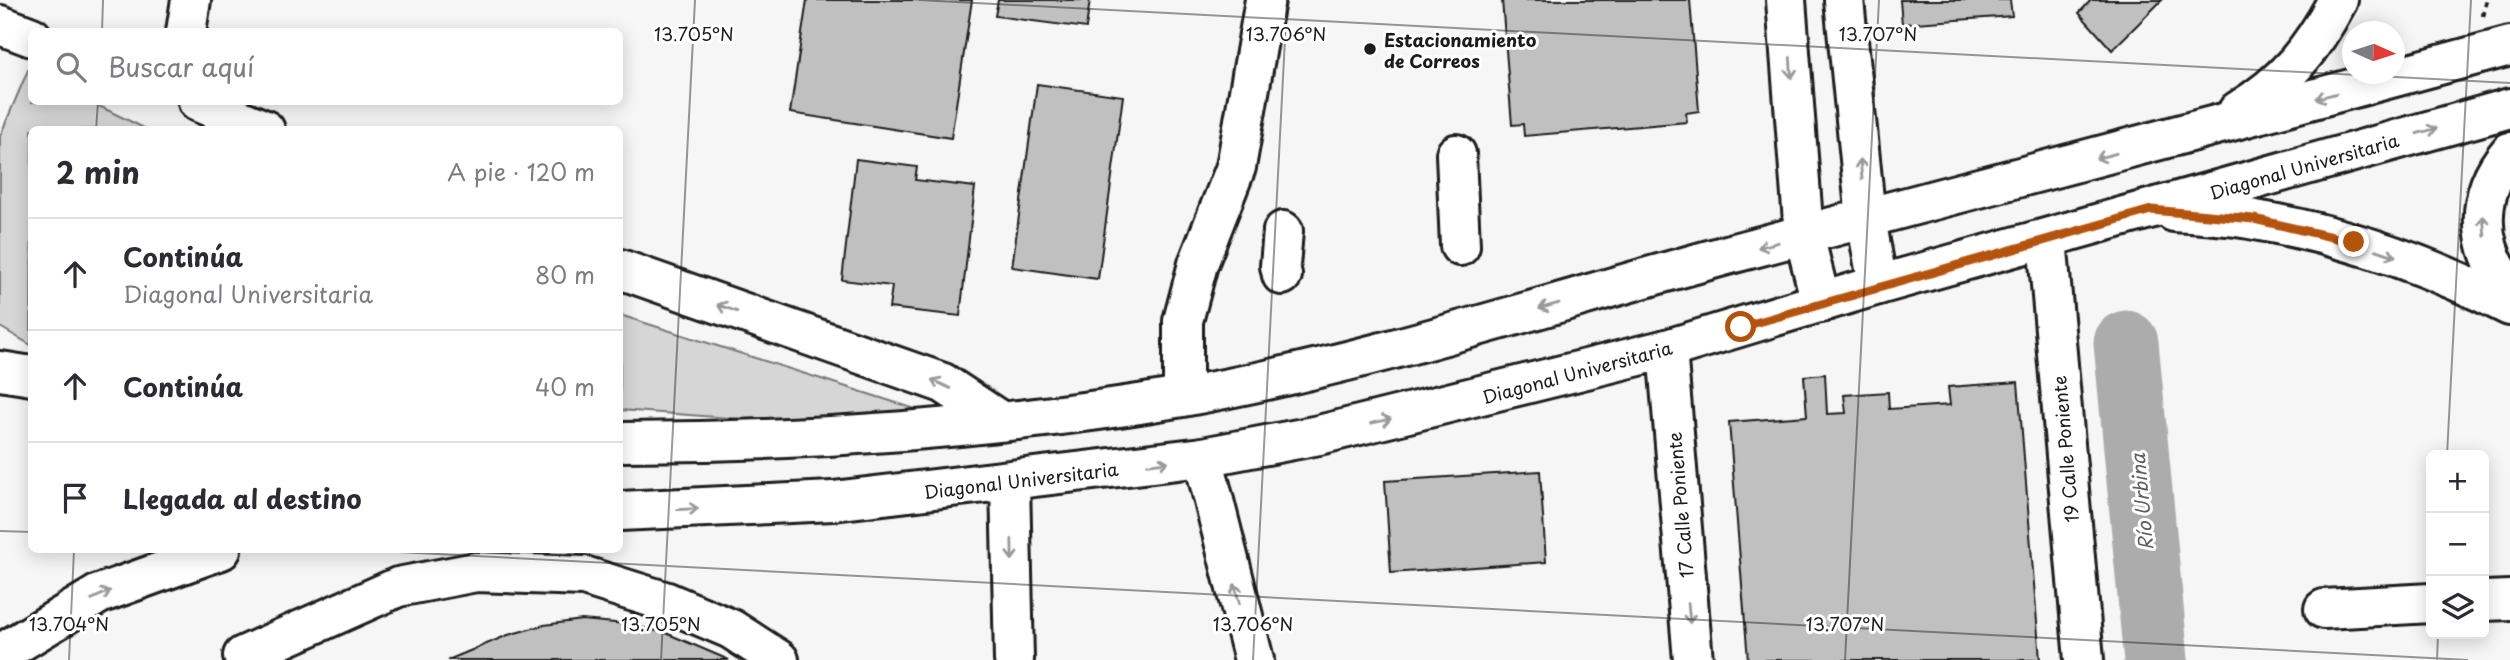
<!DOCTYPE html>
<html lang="es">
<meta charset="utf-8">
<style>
:root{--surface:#fff;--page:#f2f2f3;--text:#2b2b33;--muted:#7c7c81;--line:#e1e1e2}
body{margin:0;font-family:"Playpen Sans",sans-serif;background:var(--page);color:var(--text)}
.controls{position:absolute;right:21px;bottom:21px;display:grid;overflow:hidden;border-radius:10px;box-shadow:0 4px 18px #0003}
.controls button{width:63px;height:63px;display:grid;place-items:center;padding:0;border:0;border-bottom:2px solid var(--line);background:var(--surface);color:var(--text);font:35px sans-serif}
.compass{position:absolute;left:2342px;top:21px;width:63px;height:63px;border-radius:50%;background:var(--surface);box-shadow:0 4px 18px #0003;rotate:93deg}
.stop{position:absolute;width:21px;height:21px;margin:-16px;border:5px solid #b45309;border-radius:50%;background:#fff}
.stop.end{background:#b45309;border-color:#fff;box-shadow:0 2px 7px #0008}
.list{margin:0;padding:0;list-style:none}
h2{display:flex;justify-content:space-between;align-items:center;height:91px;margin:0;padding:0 28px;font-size:30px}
h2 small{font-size:23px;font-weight:400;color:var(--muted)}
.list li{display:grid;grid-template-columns:46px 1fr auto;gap:21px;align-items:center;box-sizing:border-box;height:112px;padding:0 28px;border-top:2px solid var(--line)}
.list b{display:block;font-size:26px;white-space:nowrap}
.list p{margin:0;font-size:23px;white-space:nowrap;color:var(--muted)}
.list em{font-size:23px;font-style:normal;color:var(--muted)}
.icon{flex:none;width:38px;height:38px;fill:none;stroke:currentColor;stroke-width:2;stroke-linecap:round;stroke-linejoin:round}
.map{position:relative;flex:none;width:2510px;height:660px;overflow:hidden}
.search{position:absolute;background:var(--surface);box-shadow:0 4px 18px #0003;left:28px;top:28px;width:595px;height:77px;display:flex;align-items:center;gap:18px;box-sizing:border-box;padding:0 24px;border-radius:10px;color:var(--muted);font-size:26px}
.panel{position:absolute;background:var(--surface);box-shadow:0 4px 18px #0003;left:28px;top:126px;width:595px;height:427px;border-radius:10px}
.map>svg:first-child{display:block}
.green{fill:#d6d6d6;stroke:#797979;stroke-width:2}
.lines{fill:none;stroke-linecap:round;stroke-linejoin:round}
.river{stroke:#acacac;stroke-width:65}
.building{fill:#c0c0c0;stroke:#1c1c1c;stroke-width:2}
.minor-casing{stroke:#1c1c1c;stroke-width:44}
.major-casing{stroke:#1c1c1c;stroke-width:44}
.path{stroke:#1c1c1c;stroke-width:4.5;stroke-dasharray:5 5;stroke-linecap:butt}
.minor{stroke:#fff;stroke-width:38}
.major{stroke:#fff;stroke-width:38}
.oneway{stroke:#999}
.route{stroke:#b45309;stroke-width:9}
.ticks{fill:none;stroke:#1c1c1c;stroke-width:2;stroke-opacity:0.45}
.poi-dot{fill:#1c1c1c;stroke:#fff;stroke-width:2.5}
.labels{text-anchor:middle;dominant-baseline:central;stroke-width:6;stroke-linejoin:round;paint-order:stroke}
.poi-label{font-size:18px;font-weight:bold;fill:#1c1c1c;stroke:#fff;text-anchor:start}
.street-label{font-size:18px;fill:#1c1c1c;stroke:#fff}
.water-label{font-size:19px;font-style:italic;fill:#5d5d5d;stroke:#fff}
.ticks-label{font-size:18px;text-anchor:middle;fill:#1c1c1c;stroke:#fff;stroke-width:6;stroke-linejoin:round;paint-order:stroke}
</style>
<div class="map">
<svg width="2510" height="660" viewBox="0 0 2510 660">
<rect width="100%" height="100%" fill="#f6f6f6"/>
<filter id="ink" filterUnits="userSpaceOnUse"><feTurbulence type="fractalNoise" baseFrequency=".0143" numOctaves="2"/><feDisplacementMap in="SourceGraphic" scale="14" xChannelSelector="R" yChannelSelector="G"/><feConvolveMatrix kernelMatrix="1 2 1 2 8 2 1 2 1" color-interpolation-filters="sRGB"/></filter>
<g filter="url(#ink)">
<g class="green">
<path d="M 28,70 L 31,71 L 32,102 L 91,102 L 146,129 L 32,130 L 31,345 L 0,327 L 0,136 Z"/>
<path d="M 620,315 L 925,412 L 800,423 L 620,410 Z"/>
</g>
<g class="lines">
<path class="river" d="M 2126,343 L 2156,660"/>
</g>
<g class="building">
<path d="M 807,0 L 972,0 L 951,138 L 790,113 Z"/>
<path d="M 998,0 L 1090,0 L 1086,28 L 995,16 Z"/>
<path d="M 1502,0 L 1690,0 L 1699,111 L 1686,113 L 1687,122 L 1524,136 L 1523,124 L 1512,125 Z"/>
<path d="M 1900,0 L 2010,0 L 2012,16 L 1902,24 Z"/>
<path d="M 2091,0 L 2162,0 L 2112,50 L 2079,13 Z"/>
<path d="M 1037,84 L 1123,96 L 1098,279 L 1012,267 Z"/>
<path d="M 856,159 L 917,167 L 915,180 L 975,187 L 960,316 L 889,308 L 892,286 L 842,280 Z"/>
<path d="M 1825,374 L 1827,414 L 1846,413 L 1844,395 L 1888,392 L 1889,409 L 1950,405 L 1948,387 L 2018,382 L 2040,660 L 1748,660 L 1729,422 L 1807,416 L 1804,376 Z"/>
<path d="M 1540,471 L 1546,562 L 1391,573 L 1385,481 Z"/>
<path d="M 582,620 L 626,624 L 666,633 L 729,660 L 448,660 L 508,635 L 544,625 Z"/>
</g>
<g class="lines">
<defs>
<g id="minor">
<path d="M 1786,0 L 1804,235 L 1821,303"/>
<path d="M 1844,0 L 1866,219 L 1878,285"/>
<path d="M 0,25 L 32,37"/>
<path d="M 186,32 L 191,0"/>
<path d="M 198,102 L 265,130"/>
<path d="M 1456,154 L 1460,246"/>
<path d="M 2047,239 L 2084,660"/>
<path d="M 620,269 L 943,383 L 999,420"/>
<path d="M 1282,275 L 1280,266 L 1283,231"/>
<path d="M 1667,349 L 1693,660"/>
<path d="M 1183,396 L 1183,321 L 1198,264 L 1236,167 L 1265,0"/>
<path d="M 1203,457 L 1254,660"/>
<path d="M 1010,482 L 1014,660"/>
<path d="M 2484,601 L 2510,600"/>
<path d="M 2324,609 L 2431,603"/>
<path d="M 243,656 L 398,587 L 476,572 L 584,576 L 667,602 L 731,629 L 779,660"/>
</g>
<g id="major">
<path d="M 2238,111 C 2286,82 2312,49 2338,0"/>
<path d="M 2510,152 C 2475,193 2475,246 2510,288"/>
<path d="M 2174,212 C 2201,214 2229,215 2255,220 C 2344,235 2429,265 2510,306"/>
<path d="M 0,371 L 32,376"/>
<path d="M 620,442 C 804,442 1001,428 1182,397 C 1371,363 1553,302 1738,252 C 1996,183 2253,116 2510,46"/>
<path d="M 620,511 L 833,501 L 1203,457 L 1319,435 L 1667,349 L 1878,285 L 2510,108"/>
<path d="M 0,654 L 99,594 L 221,550"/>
</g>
</defs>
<use href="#minor" class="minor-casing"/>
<use href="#major" class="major-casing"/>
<path class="path" d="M 2483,16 L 2487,0"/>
<use href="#minor" class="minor"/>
<use href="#major" class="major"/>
</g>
<defs><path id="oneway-shaft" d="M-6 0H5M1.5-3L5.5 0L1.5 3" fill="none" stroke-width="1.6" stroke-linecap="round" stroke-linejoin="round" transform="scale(1.75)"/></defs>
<g class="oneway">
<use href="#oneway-shaft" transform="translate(1791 68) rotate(86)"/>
<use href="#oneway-shaft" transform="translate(2326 96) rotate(165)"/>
<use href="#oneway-shaft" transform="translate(2427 131) rotate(-15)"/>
<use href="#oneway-shaft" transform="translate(2106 156) rotate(165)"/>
<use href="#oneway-shaft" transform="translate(1861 169) rotate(-96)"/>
<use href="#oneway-shaft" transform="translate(2484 226) rotate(-95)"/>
<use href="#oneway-shaft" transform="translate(1768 245) rotate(165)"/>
<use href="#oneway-shaft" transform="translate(2386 253) rotate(19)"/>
<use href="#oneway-shaft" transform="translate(1549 306) rotate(164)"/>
<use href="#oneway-shaft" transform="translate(727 308) rotate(-160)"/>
<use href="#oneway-shaft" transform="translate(941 384) rotate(-154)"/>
<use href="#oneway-shaft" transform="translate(1381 421) rotate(-13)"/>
<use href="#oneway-shaft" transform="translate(1158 463) rotate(-7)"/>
<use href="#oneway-shaft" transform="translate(688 509) rotate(-3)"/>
<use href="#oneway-shaft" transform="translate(1012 550) rotate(89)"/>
<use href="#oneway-shaft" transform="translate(1237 594) rotate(-104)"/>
<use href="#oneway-shaft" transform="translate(101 595) rotate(-25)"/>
<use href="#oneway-shaft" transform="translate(1689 613) rotate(85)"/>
</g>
</g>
<g class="lines" filter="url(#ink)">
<path class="route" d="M 1741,327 L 2151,210 L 2254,219 L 2354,242"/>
</g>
<path class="ticks" d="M 919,0 L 2510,83M 102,32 L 103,0M 96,130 L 98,102M 2447,455 L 2471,0M 0,531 L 32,532M 360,550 L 2468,660M 69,660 L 74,550M 661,660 L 695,0M 1253,660 L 1287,0M 1845,660 L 1879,0M 2437,660 L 2438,634"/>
<circle class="poi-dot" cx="1370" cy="49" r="7"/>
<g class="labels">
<g class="poi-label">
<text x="1384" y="39">Estacionamiento<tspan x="1384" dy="21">de Correos</tspan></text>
</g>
<g class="street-label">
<text transform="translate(2304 166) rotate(-16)">Diagonal Universitaria</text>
<text transform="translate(1577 372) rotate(-15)">Diagonal Universitaria</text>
<text transform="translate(2065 449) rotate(-95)">19 Calle Poniente</text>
<text transform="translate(1021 480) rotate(-7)">Diagonal Universitaria</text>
<text transform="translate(1680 505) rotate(-95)">17 Calle Poniente</text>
</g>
<g class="water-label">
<text transform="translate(2141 502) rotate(-95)">Río Urbina</text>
</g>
</g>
<g class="ticks-label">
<text x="694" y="41">13.705°N</text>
<text x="1286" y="41">13.706°N</text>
<text x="1878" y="41">13.707°N</text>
<text x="69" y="631">13.704°N</text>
<text x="661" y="631">13.705°N</text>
<text x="1253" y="631">13.706°N</text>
<text x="1845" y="631">13.707°N</text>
</g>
</svg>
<div class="controls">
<button>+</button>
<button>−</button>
<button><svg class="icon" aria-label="layers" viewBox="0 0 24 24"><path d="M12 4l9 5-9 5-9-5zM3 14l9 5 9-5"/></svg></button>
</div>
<svg class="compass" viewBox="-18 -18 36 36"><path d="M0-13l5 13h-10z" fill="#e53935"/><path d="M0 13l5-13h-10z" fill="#7c7c81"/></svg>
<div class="stop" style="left:1741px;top:327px"></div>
<div class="stop end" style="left:2354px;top:242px"></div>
<div class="search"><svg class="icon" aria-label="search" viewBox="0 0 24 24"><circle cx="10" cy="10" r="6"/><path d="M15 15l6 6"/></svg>Buscar aquí</div>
<section class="panel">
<h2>2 min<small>A pie · 120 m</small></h2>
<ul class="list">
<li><svg class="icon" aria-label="ahead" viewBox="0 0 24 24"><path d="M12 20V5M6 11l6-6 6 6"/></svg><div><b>Continúa</b><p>Diagonal Universitaria</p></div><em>80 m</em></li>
<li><svg class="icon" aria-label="ahead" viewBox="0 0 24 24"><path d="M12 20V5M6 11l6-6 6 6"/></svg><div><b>Continúa</b></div><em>40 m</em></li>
<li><svg class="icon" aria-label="arrive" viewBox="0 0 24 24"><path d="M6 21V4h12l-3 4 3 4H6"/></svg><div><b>Llegada al destino</b></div></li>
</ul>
</section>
</div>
